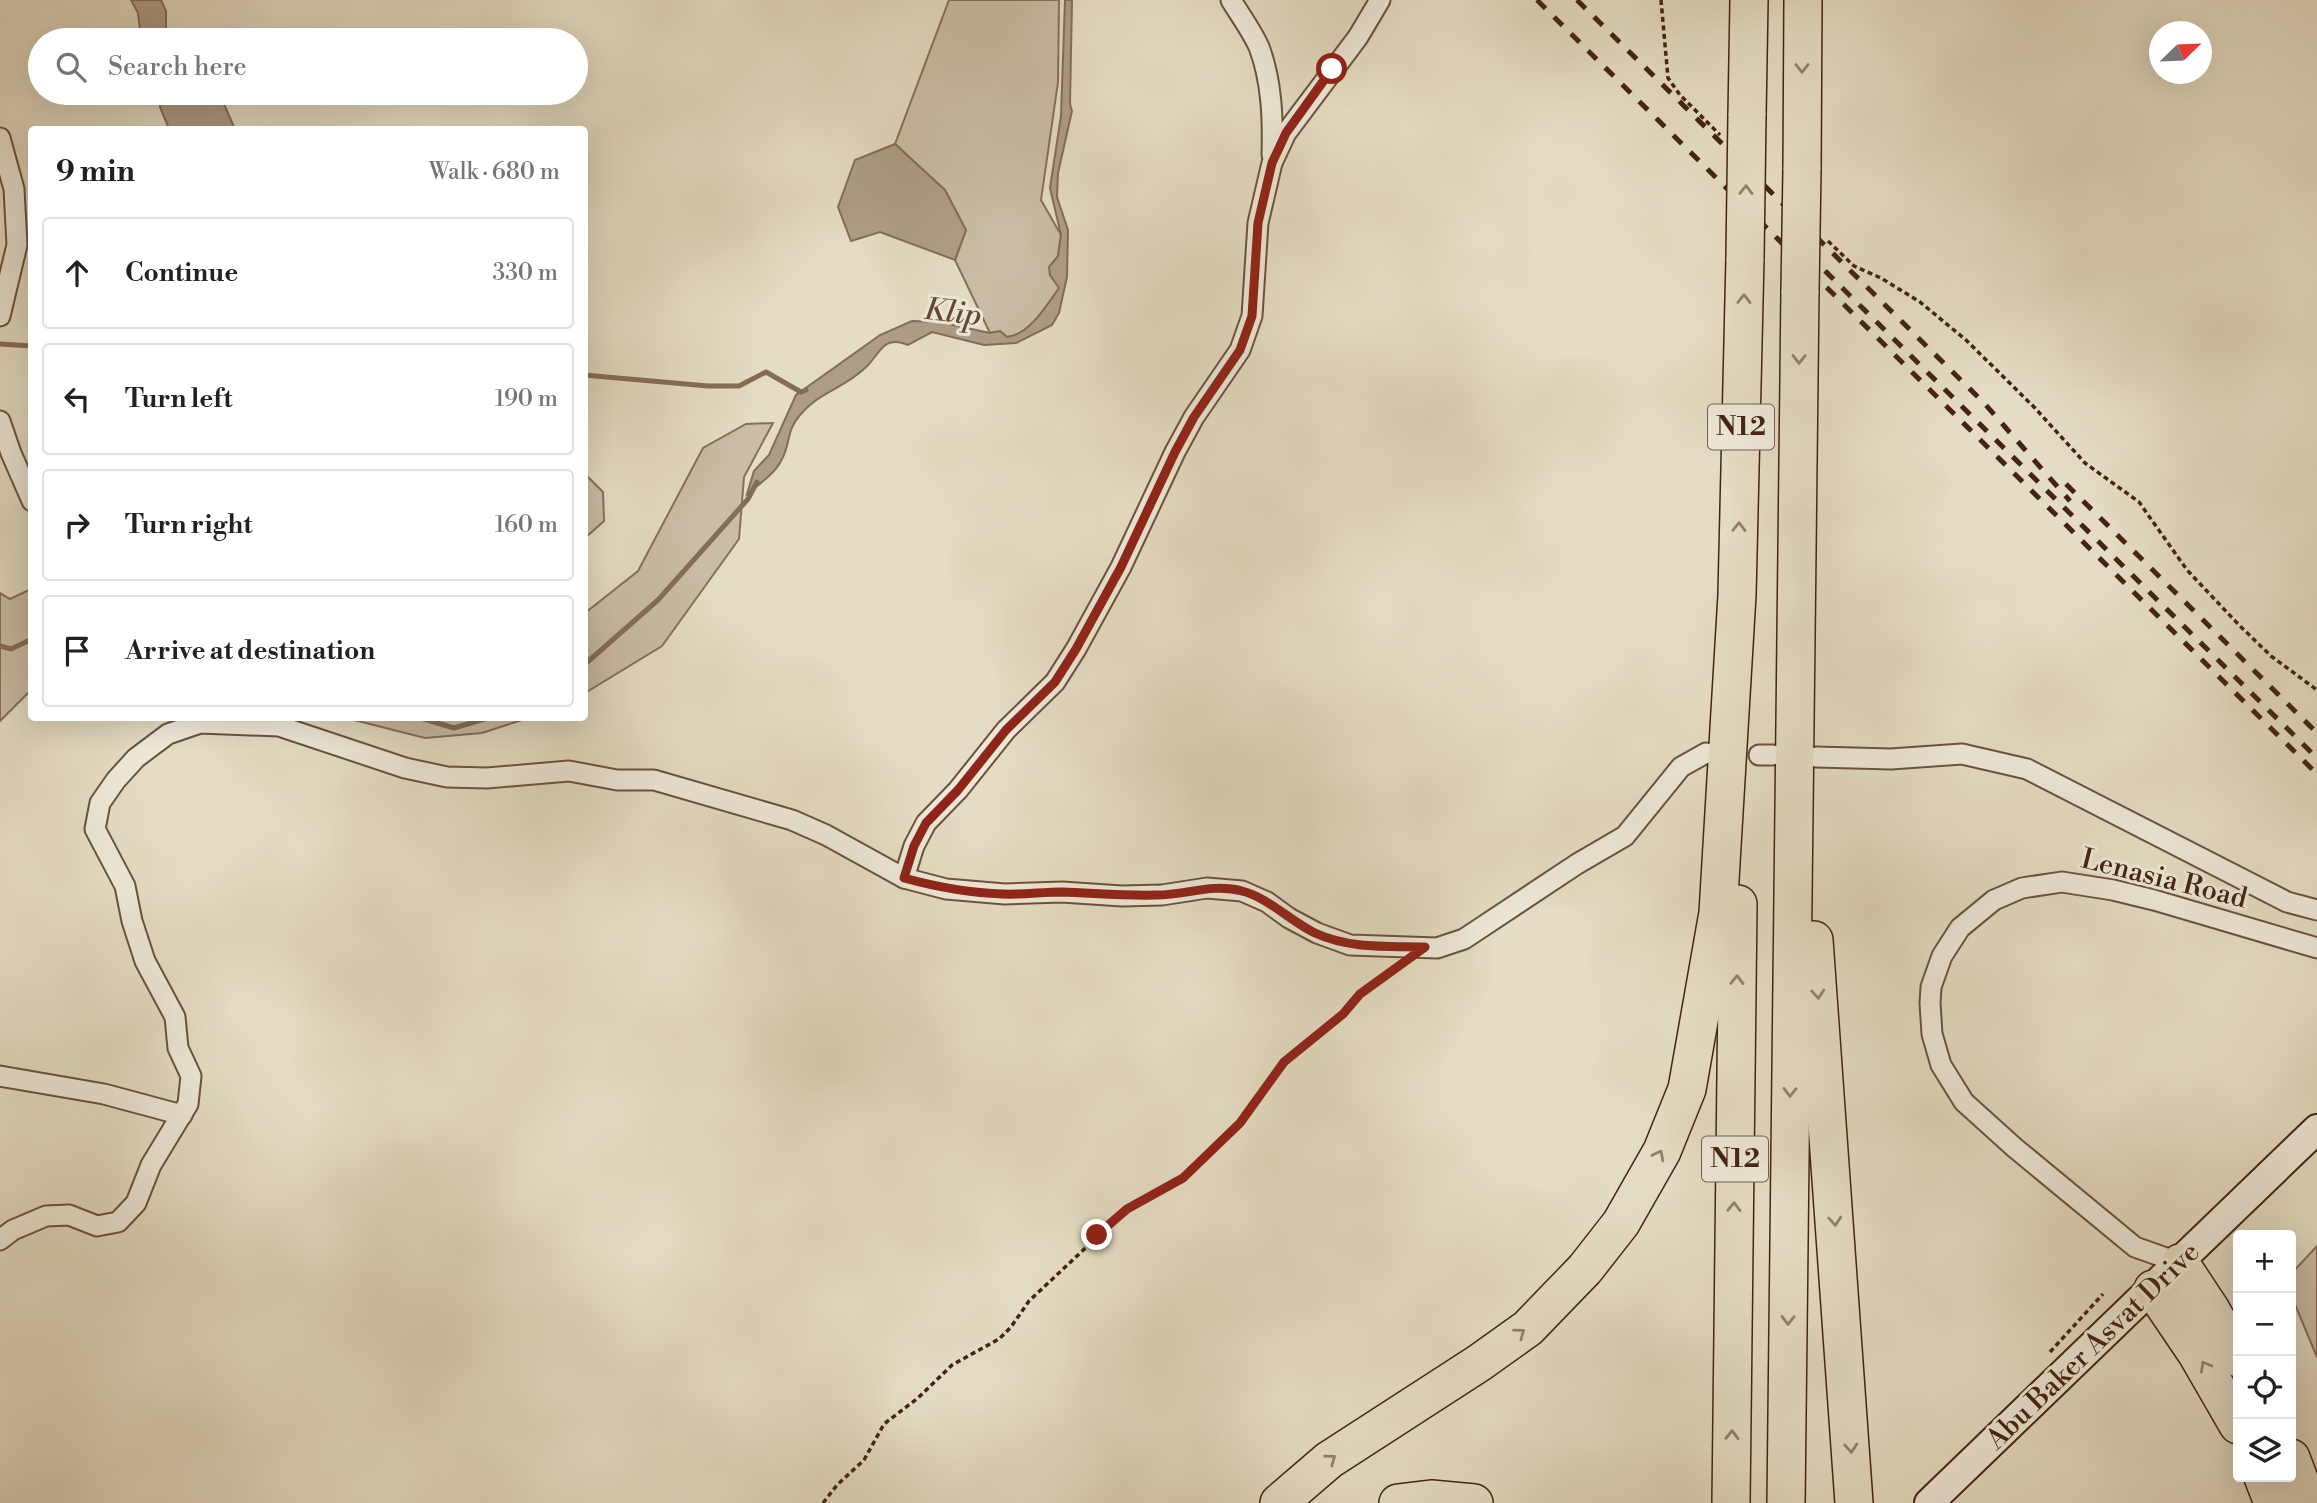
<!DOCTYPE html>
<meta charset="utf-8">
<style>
:root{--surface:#fff;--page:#f2f2f2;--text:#202124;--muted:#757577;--line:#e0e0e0}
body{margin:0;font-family:"Libre Bodoni",serif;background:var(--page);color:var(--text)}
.controls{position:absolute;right:21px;bottom:21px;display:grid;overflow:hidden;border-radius:7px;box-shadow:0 7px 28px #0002}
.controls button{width:63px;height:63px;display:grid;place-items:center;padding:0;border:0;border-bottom:2px solid var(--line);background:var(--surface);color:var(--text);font:35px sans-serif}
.compass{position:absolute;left:2149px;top:21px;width:63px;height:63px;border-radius:50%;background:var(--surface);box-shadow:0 7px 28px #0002;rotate:67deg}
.stop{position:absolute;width:21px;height:21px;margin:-16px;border:5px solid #8f2418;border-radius:50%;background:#fff}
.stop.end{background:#8f2418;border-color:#fff;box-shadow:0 2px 7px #0008}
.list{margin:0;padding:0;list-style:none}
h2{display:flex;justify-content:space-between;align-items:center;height:91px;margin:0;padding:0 28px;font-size:30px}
h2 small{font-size:23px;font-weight:400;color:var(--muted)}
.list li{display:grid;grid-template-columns:46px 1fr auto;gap:21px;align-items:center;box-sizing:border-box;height:112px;margin:0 14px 14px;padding:0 14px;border:2px solid var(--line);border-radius:7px}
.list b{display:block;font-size:26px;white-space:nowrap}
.list em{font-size:23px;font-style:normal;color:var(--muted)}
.icon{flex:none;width:38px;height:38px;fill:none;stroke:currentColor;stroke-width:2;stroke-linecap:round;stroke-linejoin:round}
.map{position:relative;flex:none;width:2317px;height:1503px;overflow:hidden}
.search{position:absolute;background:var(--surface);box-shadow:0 7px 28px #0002;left:28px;top:28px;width:560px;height:77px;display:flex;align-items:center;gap:18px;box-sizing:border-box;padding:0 24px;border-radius:38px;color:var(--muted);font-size:26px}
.panel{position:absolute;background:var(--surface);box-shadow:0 7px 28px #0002;left:28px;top:126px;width:560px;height:595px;border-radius:7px}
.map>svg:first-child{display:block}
.green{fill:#c9bda5;stroke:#86705a;stroke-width:2}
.water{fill:#ae9d86;stroke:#846d57;stroke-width:2}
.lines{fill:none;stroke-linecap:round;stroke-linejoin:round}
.stream{stroke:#846d57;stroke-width:5}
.minor-casing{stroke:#6c523d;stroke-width:23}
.secondary-casing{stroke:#442410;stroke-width:32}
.motorway-casing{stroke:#442410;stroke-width:40}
.path{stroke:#442410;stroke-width:3.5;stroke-dasharray:5 3.5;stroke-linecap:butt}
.minor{stroke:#ede8d8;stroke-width:19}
.secondary{stroke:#ede8d8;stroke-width:28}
.motorway{stroke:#e4dcc3;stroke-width:37}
.rail{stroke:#442410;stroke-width:5;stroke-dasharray:12 12;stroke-linecap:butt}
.motorway-bridge-casing{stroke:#442410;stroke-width:40;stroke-linecap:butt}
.motorway-bridge{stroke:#e4dcc3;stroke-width:37}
.oneway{stroke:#94806a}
.route{stroke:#8f2418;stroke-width:9}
.labels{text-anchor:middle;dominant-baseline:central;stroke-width:6;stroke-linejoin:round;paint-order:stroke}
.shield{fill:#ede8d8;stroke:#775f4c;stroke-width:2}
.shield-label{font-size:26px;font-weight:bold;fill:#442410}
.street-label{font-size:28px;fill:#442410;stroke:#ede8d8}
.water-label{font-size:30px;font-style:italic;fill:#644833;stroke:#ede8d8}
</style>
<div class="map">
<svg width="2317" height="1503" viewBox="0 0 2317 1503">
<rect width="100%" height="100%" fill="#e4dcc3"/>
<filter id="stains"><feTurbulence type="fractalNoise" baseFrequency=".00286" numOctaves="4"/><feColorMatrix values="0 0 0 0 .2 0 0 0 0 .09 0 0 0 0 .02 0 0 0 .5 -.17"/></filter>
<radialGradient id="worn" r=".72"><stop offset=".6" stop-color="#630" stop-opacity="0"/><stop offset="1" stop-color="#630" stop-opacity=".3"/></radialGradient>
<g class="green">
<path d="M 949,0 L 1059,0 L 1058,82 L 1041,200 L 1061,235 L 1058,256 L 1050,275 L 1060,288 C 1047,305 1030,335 1007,337 L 1000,331 L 990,333 L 955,260 L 966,230 L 945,190 L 895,144 Z"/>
<path d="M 773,423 L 744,477 L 739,539 L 662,646 L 585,693 L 585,613 L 638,571 L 703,448 L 746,424 Z"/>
<path d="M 584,473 L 603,492 L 604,521 L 585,538 Z"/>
<path d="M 31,589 L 31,690 L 0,721 L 0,593 L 10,599 Z"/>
<path d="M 346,718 L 528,718 L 482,733 L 425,738 Z"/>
<path d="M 2317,1246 L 2317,1357 L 2291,1295 L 2291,1274 Z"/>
</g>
<g class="water">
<path d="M 131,0 L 161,0 L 166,11 L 166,40 L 141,40 L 138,13 Z"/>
<path d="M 1065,0 L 1072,0 L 1070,104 L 1072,111 L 1058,173 L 1057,197 L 1068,230 L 1067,277 L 1059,313 L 1052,325 L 1016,343 L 984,345 L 932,332 L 908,345 C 901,342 894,340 887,344 C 879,348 873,362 865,368 C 843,389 819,392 800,415 C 786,431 791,442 782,459 C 775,474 759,484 747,494 L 754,471 L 769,455 L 796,395 L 880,335 L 912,321 L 939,322 L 990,333 L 1000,331 L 1007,337 C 1029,335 1047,305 1059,288 L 1050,275 L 1049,267 L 1058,256 L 1061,235 L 1050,188 L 1061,116 Z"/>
<path d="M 159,93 L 219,93 L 235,129 L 169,129 L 160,107 Z"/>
<path d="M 895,144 L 945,190 L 966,230 L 955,260 L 880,232 L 851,241 L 838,207 L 855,160 Z"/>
</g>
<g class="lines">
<g class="stream">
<path d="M 0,344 L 32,346"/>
<path d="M 584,375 L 708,386 L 739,386 L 766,372 L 801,392 L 806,390"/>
<path d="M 0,646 L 11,649 L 32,639"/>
<path d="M 584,665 L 658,600 L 748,499 L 757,482"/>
<path d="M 421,718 L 454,728 L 488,718"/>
</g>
<defs>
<g id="minor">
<path d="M 1231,0 C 1240,15 1252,31 1259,47 C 1272,81 1273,120 1272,155"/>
<path d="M 0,138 L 14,189 L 17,245 L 0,316"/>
<path d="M 0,421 L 11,453 L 32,501"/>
<path d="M 1759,755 L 1773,755"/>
<path d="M 1816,757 L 1891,759 L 1962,754 L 2027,769 L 2287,902 L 2317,910"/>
<path d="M 904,878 L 914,846 L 926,823 L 958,790 L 1006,730 L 1055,682 L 1076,649 L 1121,567 L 1175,452 L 1194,417 L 1240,350 L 1252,316 L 1258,223 L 1272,163 L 1286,133 L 1358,37 L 1380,0"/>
<path d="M 0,1076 L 104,1094 L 182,1115"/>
<path d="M 0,1240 L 13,1230 L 46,1216 L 69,1215 L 97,1226 L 118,1222 L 136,1203 L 151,1165 L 188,1104 L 191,1076 L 178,1048 L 175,1017 L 145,961 L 132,921 L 125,886 L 95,829 L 100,803 L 116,780 L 136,758 L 168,734 L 200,723 L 279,726 L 405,768 L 447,777 L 487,778 L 569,771 L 617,780 L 654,780 L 792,820 L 826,835 L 904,878 L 946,889 L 1005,894 L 1062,892 L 1122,896 L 1162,895 L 1207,888 L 1242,891 L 1267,902 L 1289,918 L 1317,933 L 1350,945 L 1437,948 L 1464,939 L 1577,864 L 1625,836 L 1681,767 L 1706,753"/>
<path d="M 2180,1263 L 2135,1247 L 2015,1148 L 1964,1102 L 1941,1065 L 1932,1034 L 1930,1003 L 1931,987 L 1942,956 L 1960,928 L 1994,900 L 2022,888 L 2062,882 L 2113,890 L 2154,900 L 2317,948"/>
</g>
<path id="secondary" d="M 1929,1503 L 2317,1129"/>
<g id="motorway">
<path d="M 1747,116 L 1749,0"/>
<path d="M 1802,170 L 1803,0"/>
<path d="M 1814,940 L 1854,1503"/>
<path d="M 2180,1263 L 2211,1310 L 2238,1358"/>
<path d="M 2153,1289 L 2197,1354 L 2238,1425"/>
<path d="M 2291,1458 L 2308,1503"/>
<path d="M 2263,1477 L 2273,1503"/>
<path d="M 1279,1503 L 1329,1460 L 1479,1363 L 1528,1328 L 1585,1269 L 1621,1223 L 1662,1151 L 1687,1089 L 1718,913 L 1737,595 L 1745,258"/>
<path d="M 1398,1503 L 1431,1499 L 1474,1503"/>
<path d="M 1731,1503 L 1738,904"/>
<path d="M 1786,1503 L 1800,290"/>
</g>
</defs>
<use href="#minor" class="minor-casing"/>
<use href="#secondary" class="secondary-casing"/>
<use href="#motorway" class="motorway-casing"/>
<g class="path">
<path d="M 1661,0 L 1668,78 L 1680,95 L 1720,135"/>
<path d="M 1828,241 L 1854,266 L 1881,278 L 1920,302 L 1966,340 L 2034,407 L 2085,463 L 2139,502 L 2187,570 L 2239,625 L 2271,656 L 2317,690"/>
<path d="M 2050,1352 L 2103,1294"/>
<path d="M 823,1503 L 837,1485 L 864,1460 L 884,1424 L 918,1398 L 952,1365 L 999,1339 L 1011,1327 L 1029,1301 L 1127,1209 L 1183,1178 L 1240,1123 L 1284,1062 L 1343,1014 L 1360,994 L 1398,966"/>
</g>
<use href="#minor" class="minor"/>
<use href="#secondary" class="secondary"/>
<use href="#motorway" class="motorway"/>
<g class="rail">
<path d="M 1537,0 L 2317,774"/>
<path d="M 1577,0 L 1984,403 L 2070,501"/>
<path d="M 1808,254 L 2317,758"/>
<path d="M 2066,484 L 2317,733"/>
</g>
<defs>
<g id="motorway-bridge">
<path d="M 1745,258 L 1747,116"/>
<path d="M 1800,290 L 1802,170"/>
</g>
</defs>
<use href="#motorway-bridge" class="motorway-bridge-casing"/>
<use href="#motorway-bridge" class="motorway-bridge"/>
</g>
<defs><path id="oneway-chevron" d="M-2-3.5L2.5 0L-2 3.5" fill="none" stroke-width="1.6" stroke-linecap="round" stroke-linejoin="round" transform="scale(1.75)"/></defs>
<g class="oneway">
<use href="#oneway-chevron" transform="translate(1802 68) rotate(90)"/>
<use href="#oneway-chevron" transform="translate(1746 190) rotate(-89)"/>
<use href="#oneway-chevron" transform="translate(1744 299) rotate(-89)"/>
<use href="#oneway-chevron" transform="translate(1799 359) rotate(91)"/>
<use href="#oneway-chevron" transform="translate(1739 527) rotate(-89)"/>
<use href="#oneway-chevron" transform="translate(1737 980) rotate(-89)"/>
<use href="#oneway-chevron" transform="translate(1818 994) rotate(86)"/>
<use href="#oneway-chevron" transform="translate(1790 1092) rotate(91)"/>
<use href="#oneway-chevron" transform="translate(1659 1155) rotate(-63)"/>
<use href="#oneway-chevron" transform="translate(1734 1207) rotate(-89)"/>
<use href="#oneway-chevron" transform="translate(1835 1221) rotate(86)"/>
<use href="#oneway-chevron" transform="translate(1788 1320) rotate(91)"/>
<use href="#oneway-chevron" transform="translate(1520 1333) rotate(-37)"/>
<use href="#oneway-chevron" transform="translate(2205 1366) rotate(-120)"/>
<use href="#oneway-chevron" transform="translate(1732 1435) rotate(-89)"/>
<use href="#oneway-chevron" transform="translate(1851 1448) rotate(86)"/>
<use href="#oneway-chevron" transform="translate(1331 1459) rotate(-36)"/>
</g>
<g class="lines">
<path class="route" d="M 1097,1235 L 1127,1209 L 1183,1178 L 1240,1123 L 1284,1062 L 1343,1014 L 1360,994 L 1425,947 C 1387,946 1350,949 1315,933 C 1290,921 1269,898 1242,891 C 1213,883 1186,895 1157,895 C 1125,896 1094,893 1062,892 C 1042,892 1023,895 1003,894 C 969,893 937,887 904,878 L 914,846 L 926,823 L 958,790 L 1006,730 L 1055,682 L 1076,649 L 1121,567 L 1175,452 L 1194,417 L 1240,350 L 1252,316 L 1258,223 L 1272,163 L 1286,133 L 1332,69"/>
</g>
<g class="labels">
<g class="shield">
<rect x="1708" y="404.5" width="66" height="45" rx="5"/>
<rect x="1702" y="1136.5" width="66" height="45" rx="5"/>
</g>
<g class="shield-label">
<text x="1741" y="427">N12</text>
<text x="1735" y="1159">N12</text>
</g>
<g class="street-label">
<text transform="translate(2164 879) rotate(14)">Lenasia Road</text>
<text transform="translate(2093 1346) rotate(-44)">Abu Baker Asvat Drive</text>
</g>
<g class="water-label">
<text transform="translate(953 313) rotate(7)">Klip</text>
</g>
</g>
<rect width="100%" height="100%" filter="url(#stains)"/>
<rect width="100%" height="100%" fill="url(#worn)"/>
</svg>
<div class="controls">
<button>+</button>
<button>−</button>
<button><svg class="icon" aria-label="locate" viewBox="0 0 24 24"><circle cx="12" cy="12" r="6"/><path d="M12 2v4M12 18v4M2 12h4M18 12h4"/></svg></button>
<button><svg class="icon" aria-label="layers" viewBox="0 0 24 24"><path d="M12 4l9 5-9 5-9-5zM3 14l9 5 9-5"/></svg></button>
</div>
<svg class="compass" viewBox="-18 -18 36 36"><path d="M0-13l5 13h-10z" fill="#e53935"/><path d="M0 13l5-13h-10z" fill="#757577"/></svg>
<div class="stop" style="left:1332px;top:69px"></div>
<div class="stop end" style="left:1097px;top:1235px"></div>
<div class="search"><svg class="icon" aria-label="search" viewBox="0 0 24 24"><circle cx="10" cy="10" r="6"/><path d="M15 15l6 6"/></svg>Search here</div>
<section class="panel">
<h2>9 min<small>Walk · 680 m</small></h2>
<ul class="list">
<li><svg class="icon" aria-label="ahead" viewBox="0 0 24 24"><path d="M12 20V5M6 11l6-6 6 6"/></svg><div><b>Continue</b></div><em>330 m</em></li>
<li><svg class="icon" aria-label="left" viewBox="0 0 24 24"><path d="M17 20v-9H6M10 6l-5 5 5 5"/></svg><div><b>Turn left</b></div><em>190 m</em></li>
<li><svg class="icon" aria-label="right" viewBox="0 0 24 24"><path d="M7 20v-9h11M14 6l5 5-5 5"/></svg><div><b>Turn right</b></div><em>160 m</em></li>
<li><svg class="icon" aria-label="arrive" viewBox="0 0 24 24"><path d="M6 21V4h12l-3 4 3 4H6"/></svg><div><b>Arrive at destination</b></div></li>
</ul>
</section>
</div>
